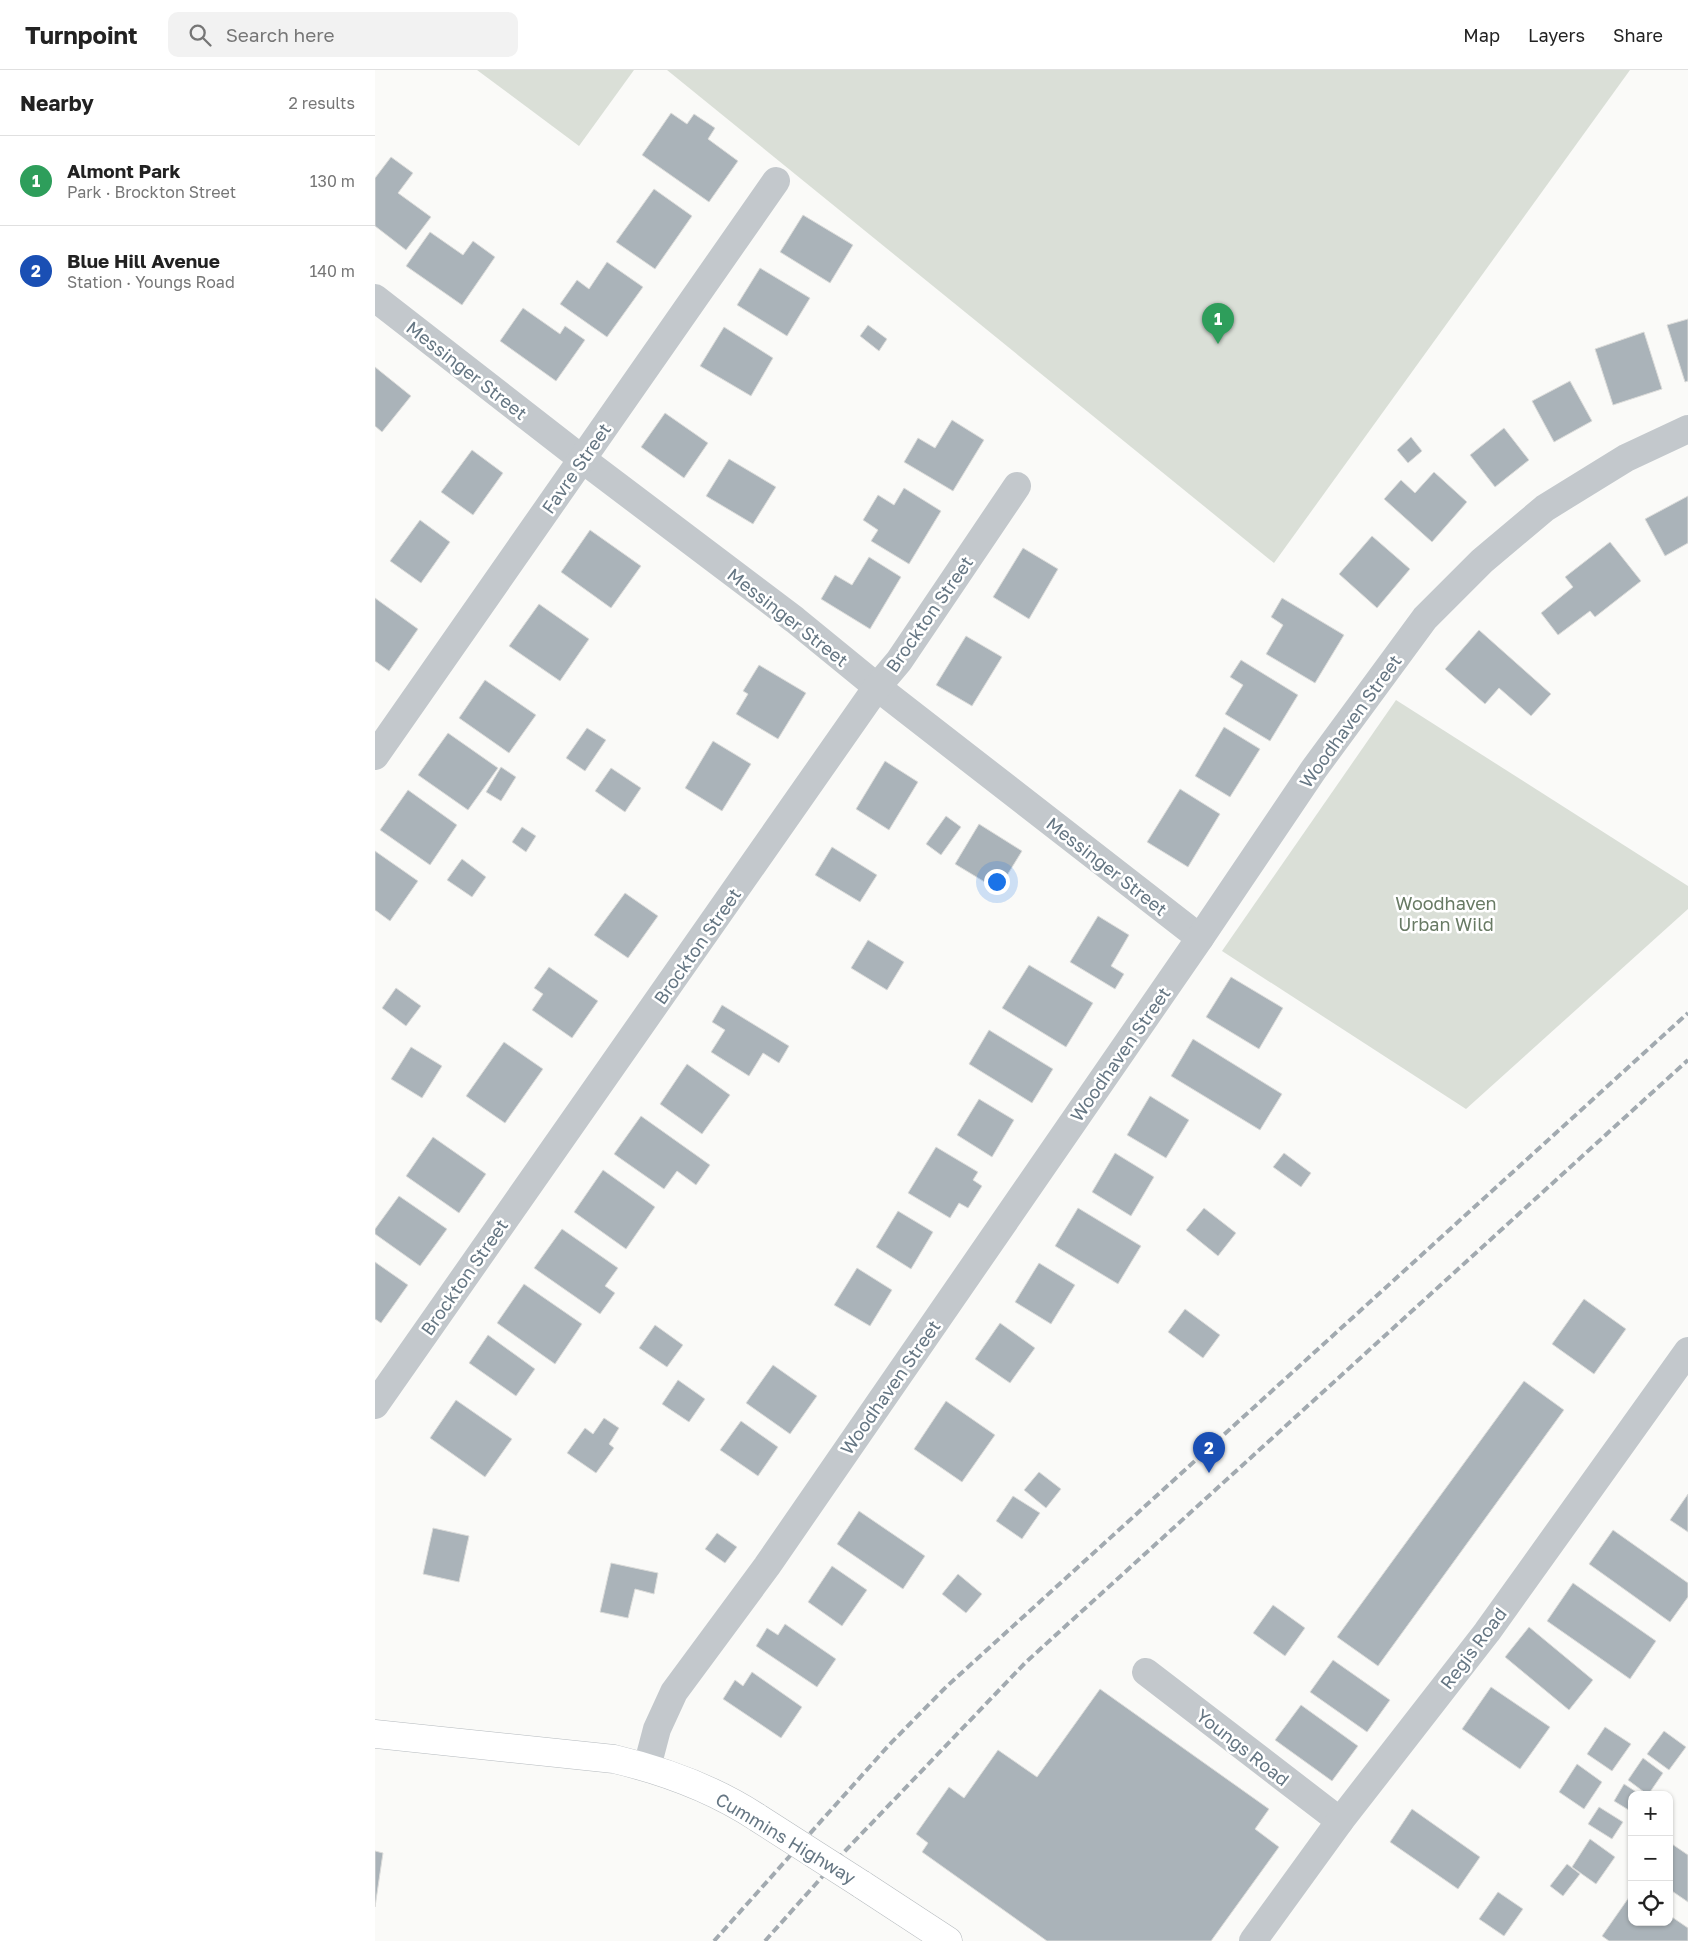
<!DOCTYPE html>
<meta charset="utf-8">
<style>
:root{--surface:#fff;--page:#f2f2f2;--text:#222;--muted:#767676;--line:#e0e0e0;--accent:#ea580c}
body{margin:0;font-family:"Golos Text",sans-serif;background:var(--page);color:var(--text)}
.controls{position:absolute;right:15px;bottom:15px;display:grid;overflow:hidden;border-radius:10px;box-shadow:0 1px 4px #0004}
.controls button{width:45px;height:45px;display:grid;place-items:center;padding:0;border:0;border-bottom:1px solid var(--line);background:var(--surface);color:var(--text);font:25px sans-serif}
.you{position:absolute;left:621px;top:811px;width:18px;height:18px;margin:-12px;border:4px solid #fff;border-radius:50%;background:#1a73e8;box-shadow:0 0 0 8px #1a73e833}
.badge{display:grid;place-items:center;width:32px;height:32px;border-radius:50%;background:var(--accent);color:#fff;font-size:16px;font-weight:700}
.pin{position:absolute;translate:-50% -41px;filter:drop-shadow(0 1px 2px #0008)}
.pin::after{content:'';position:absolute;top:26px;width:18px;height:15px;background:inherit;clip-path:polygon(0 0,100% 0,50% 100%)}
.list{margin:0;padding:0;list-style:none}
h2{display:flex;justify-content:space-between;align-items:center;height:65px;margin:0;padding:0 20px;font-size:21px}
h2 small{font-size:16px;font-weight:400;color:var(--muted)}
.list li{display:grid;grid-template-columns:32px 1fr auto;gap:15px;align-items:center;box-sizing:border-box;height:90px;padding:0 20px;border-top:1px solid var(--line)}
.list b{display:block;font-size:19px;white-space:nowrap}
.list p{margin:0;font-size:16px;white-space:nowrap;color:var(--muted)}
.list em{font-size:16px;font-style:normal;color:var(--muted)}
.icon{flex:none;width:28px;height:28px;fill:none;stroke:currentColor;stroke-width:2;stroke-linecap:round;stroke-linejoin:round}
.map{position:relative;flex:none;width:1313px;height:1871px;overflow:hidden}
header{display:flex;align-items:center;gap:30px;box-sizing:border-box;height:70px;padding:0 25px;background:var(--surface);border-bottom:1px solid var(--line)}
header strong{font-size:24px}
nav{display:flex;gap:28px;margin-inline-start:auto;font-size:18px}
.search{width:350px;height:45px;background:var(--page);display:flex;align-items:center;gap:12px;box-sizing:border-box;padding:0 18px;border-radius:10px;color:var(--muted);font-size:19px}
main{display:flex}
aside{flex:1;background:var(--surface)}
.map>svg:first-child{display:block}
.green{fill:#dadfd7}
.building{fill:#aab3b9;stroke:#dcdcda}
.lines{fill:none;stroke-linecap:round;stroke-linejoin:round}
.primary-casing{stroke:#b5babe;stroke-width:29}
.minor{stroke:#c3c8cc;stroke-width:28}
.tertiary{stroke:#c3c8cc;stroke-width:28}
.primary{stroke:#fff;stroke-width:28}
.rail{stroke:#a2aab0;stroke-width:4;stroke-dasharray:8 4;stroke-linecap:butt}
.primary-bridge-casing{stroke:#b5babe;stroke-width:29;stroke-linecap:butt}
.primary-bridge{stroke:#fff;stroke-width:28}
.labels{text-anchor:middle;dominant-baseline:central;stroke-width:5;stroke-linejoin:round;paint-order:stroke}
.street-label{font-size:18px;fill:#657683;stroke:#fff}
.park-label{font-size:18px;fill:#687a64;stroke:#fff}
</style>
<header>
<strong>Turnpoint</strong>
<div class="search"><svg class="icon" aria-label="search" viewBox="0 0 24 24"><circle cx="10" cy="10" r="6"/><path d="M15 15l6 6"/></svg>Search here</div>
<nav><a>Map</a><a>Layers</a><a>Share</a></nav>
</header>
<main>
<aside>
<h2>Nearby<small>2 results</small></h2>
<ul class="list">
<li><span class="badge" style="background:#2e9e5b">1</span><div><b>Almont Park</b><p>Park · Brockton Street</p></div><em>130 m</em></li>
<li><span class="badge" style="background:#1a4fb4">2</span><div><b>Blue Hill Avenue</b><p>Station · Youngs Road</p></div><em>140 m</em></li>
</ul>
</aside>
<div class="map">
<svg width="1313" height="1871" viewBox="0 0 1313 1871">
<rect width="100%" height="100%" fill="#fafaf8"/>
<g class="green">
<path d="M 102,0 L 259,0 L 204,76 Z"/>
<path d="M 292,0 L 1255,0 L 899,493 Z"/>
<path d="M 1021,630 L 1313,816 L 1313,839 L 1091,1039 L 847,881 Z"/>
</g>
<g class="building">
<path d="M 296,43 L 312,54 L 319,44 L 340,58 L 333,69 L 363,91 L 334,132 L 267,85 Z"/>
<path d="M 16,87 L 38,103 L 23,123 L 56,147 L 31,180 L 0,156 L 0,108 Z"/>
<path d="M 279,119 L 317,146 L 280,199 L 241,172 Z"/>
<path d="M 428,145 L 478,175 L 455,213 L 405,182 Z"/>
<path d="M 55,162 L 88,185 L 98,171 L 120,187 L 87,235 L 31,196 Z"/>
<path d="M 232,192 L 268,217 L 232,267 L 185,234 L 202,210 L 214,219 Z"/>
<path d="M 385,198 L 435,228 L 412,266 L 362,235 Z"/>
<path d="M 148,238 L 185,264 L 190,256 L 210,270 L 181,311 L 125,271 Z"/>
<path d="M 1313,249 L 1313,311 L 1310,312 L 1292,255 Z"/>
<path d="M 493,255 L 512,269 L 504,281 L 485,266 Z"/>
<path d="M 349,257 L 398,288 L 376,326 L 325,296 Z"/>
<path d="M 1269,262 L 1287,319 L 1238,335 L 1220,279 Z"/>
<path d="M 0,297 L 36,326 L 7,362 L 0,356 Z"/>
<path d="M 1195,311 L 1217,351 L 1179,372 L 1157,331 Z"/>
<path d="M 290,343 L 333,373 L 309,408 L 266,377 Z"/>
<path d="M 577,350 L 609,370 L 578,421 L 529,392 L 543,368 L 560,378 Z"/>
<path d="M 1129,358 L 1154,390 L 1120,417 L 1095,385 Z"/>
<path d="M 1036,367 L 1047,381 L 1033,393 L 1022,380 Z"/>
<path d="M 97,380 L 128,403 L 98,445 L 66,422 Z"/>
<path d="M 354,389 L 401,417 L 378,454 L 331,426 Z"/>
<path d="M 1059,402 L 1092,432 L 1057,472 L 1009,429 L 1026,410 L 1040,423 Z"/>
<path d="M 529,418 L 566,441 L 534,494 L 496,471 L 503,460 L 488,450 L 503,425 L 519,435 Z"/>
<path d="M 1313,426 L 1313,473 L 1290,486 L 1270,449 Z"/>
<path d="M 45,450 L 75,472 L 46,513 L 15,491 Z"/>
<path d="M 215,460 L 266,496 L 236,538 L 186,502 Z"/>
<path d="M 997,466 L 1035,499 L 1002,538 L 964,504 Z"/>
<path d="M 1235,472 L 1266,511 L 1220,547 L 1215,541 L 1183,565 L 1166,543 L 1198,517 L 1190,507 Z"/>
<path d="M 648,478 L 683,499 L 654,549 L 618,527 Z"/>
<path d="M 494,487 L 526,507 L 495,559 L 446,529 L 460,505 L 477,515 Z"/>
<path d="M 0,528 L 43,559 L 14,601 L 0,591 Z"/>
<path d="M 907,528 L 969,565 L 940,613 L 891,584 L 908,555 L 896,547 Z"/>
<path d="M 164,534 L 214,569 L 185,611 L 134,576 Z"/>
<path d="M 1104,560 L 1176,624 L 1156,646 L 1124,618 L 1110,634 L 1070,599 Z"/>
<path d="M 591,566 L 627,587 L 597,636 L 561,615 Z"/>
<path d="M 866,590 L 923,625 L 895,671 L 850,644 L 868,615 L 855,607 Z"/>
<path d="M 384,595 L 431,623 L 403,669 L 361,644 L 373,624 L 368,621 Z"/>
<path d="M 110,610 L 161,645 L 134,683 L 84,648 Z"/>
<path d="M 849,657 L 885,679 L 855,727 L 820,706 Z"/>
<path d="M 212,658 L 231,670 L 210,701 L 191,688 Z"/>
<path d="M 73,663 L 123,698 L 93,740 L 43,705 Z"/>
<path d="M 338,671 L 376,694 L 347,741 L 310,718 Z"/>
<path d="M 510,691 L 543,712 L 514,760 L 481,739 Z"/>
<path d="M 126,697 L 141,707 L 126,731 L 111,722 Z"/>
<path d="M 236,698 L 266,718 L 250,742 L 220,721 Z"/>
<path d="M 805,719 L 845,744 L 813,797 L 772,772 Z"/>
<path d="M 33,720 L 82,755 L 55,795 L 5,760 Z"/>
<path d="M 571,746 L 586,757 L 566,785 L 551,774 Z"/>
<path d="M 604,754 L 647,781 L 623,820 L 580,794 Z"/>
<path d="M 147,757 L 161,766 L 151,782 L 137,772 Z"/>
<path d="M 457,777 L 502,805 L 485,832 L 440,805 Z"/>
<path d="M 0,781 L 43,811 L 15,851 L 0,840 Z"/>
<path d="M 87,789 L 111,807 L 97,827 L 72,810 Z"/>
<path d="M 250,823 L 283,846 L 253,888 L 219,865 Z"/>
<path d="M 723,846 L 754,865 L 736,896 L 749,904 L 740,919 L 695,892 Z"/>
<path d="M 493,870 L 529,892 L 512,920 L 476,898 Z"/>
<path d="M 654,895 L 718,933 L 691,977 L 627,938 Z"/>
<path d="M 174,897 L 223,931 L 197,968 L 157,940 L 168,924 L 159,918 Z"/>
<path d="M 856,907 L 908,938 L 884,979 L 831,947 Z"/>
<path d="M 21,918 L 46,936 L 31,956 L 7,938 Z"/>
<path d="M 347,935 L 414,976 L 404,993 L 388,983 L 374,1006 L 336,982 L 350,960 L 337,952 Z"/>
<path d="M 614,960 L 678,999 L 657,1033 L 594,994 Z"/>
<path d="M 818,969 L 907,1024 L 885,1060 L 796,1006 Z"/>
<path d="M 129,972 L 168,999 L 130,1053 L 91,1026 Z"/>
<path d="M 36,977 L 67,996 L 47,1028 L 16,1009 Z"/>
<path d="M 312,994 L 355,1025 L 327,1064 L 285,1034 Z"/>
<path d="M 775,1026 L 814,1050 L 791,1088 L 752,1065 Z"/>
<path d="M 604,1029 L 639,1050 L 617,1087 L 582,1065 Z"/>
<path d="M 266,1046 L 335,1095 L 321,1115 L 302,1101 L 289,1119 L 239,1084 Z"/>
<path d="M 58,1067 L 111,1104 L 84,1143 L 31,1106 Z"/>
<path d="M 561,1077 L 603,1102 L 598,1110 L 607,1116 L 593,1138 L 584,1133 L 575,1148 L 533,1123 Z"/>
<path d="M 740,1083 L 779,1107 L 756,1146 L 717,1122 Z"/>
<path d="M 909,1083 L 936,1103 L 926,1117 L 898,1097 Z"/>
<path d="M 228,1100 L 280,1137 L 251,1179 L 199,1142 Z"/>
<path d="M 24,1126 L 72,1159 L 45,1196 L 0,1164 L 0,1159 Z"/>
<path d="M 703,1138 L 766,1176 L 743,1214 L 680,1176 Z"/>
<path d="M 829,1138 L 861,1163 L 843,1186 L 811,1160 Z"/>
<path d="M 523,1141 L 558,1162 L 536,1199 L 501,1177 Z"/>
<path d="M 187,1159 L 243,1198 L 230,1216 L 240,1223 L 225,1244 L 159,1198 Z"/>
<path d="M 0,1192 L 33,1215 L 6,1253 L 0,1249 Z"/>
<path d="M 664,1193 L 700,1215 L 676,1254 L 640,1232 Z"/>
<path d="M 482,1198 L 517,1220 L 495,1256 L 459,1235 Z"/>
<path d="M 149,1214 L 207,1254 L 180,1294 L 122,1253 Z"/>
<path d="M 1209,1229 L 1251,1259 L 1219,1304 L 1177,1274 Z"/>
<path d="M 810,1239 L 845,1265 L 828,1288 L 793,1262 Z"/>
<path d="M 625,1253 L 660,1278 L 635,1313 L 600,1289 Z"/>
<path d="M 280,1255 L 308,1275 L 292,1297 L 264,1278 Z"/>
<path d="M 113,1265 L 160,1299 L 141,1326 L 94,1293 Z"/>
<path d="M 398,1295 L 442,1326 L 415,1364 L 371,1333 Z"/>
<path d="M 303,1310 L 330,1329 L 314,1352 L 287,1334 Z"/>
<path d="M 1149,1311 L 1189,1340 L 1003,1596 L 962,1567 Z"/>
<path d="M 81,1330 L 137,1369 L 110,1407 L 55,1368 Z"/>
<path d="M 571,1331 L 620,1365 L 587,1412 L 539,1379 Z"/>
<path d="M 229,1348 L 244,1358 L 234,1374 L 239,1378 L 221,1403 L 192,1383 L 210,1358 L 218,1364 Z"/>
<path d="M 366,1351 L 403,1377 L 383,1406 L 345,1380 Z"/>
<path d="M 664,1402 L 686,1419 L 671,1438 L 649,1420 Z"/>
<path d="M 1313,1424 L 1313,1462 L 1295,1450 Z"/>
<path d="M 638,1426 L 665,1443 L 647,1469 L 621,1451 Z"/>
<path d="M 484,1441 L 550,1486 L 528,1519 L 462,1474 Z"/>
<path d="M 58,1458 L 94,1466 L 84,1512 L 48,1504 Z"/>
<path d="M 1238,1460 L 1313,1513 L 1313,1527 L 1295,1552 L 1214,1494 Z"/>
<path d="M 342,1463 L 362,1477 L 350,1493 L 330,1479 Z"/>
<path d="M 236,1493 L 283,1503 L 279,1524 L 260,1519 L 253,1548 L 225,1542 Z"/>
<path d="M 457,1496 L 492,1520 L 467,1556 L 433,1532 Z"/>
<path d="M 583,1504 L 607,1524 L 591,1543 L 567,1524 Z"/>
<path d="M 1198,1513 L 1281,1571 L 1255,1609 L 1172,1551 Z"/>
<path d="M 898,1535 L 930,1558 L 910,1586 L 878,1563 Z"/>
<path d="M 410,1554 L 461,1589 L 442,1617 L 381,1576 L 392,1558 L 403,1565 Z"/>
<path d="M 1154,1557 L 1218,1610 L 1194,1640 L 1130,1587 Z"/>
<path d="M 958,1590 L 1015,1630 L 992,1662 L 935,1622 Z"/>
<path d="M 377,1602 L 427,1637 L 406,1668 L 348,1629 L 360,1610 L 368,1616 Z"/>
<path d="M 1116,1617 L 1175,1657 L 1145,1699 L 1087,1659 Z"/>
<path d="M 725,1619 L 894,1739 L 880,1759 L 904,1777 L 836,1871 L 672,1871 L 547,1782 L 553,1773 L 541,1764 L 574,1717 L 589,1728 L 623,1680 L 662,1707 Z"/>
<path d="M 926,1635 L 983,1676 L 957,1711 L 900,1670 Z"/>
<path d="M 1230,1657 L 1256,1674 L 1237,1701 L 1212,1684 Z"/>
<path d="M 1289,1661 L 1311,1677 L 1294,1700 L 1272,1684 Z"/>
<path d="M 1268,1688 L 1288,1703 L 1273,1725 L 1253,1710 Z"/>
<path d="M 1202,1694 L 1227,1712 L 1209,1739 L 1184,1722 Z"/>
<path d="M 1249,1714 L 1266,1725 L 1257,1725 L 1257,1742 L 1239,1731 Z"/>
<path d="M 1224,1737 L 1248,1752 L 1237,1769 L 1213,1754 Z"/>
<path d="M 1037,1739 L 1105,1787 L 1083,1819 L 1015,1772 Z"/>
<path d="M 1215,1769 L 1240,1787 L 1221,1814 L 1197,1797 Z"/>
<path d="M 1294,1772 L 1313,1785 L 1313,1832 L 1294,1819 Z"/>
<path d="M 0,1781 L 8,1783 L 0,1837 Z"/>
<path d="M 1192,1794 L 1205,1804 L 1188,1826 L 1175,1816 Z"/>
<path d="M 1123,1822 L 1148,1839 L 1129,1866 L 1104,1849 Z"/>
<path d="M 1257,1823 L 1257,1852 L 1294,1852 L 1294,1845 L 1313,1858 L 1313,1871 L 1234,1871 L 1227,1866 Z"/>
</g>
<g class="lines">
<defs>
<g id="primary">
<path d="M 0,1664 L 239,1689 C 290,1701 339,1719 383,1748"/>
<path d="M 486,1814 L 573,1871"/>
</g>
</defs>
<use href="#primary" class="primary-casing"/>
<g class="minor">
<path d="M 0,228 L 207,389 L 420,550 L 502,617 L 825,868"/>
<path d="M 0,686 L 401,111"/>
<path d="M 0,1335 L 502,617 L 524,591 L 642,416"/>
<path d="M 771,1602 L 965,1751"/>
<path d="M 878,1871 L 965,1751 L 1112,1562 L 1313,1281"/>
</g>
<path class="tertiary" d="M 272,1697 L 282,1659 L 299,1622 L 392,1496 L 825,868 L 939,699 L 1050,548 L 1107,491 L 1170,438 L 1251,388 L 1313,359"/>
<use href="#primary" class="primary"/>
<g class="rail">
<path d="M 339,1871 L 514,1675 L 571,1617 L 1313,943"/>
<path d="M 390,1871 L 471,1780 L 650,1593 L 1313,990"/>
</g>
<defs>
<path id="primary-bridge" d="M 383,1748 L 486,1814"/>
</defs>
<use href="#primary-bridge" class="primary-bridge-casing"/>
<use href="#primary-bridge" class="primary-bridge"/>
</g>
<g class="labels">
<g class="street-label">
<text transform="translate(92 300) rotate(38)">Messinger Street</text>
<text transform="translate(201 398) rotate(-55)">Favre Street</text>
<text transform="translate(554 544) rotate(-55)">Brockton Street</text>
<text transform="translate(413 547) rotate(38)">Messinger Street</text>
<text transform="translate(975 651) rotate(-54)">Woodhaven Street</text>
<text transform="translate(732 796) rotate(38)">Messinger Street</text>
<text transform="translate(322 876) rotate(-55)">Brockton Street</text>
<text transform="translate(745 984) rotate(-55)">Woodhaven Street</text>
<text transform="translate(89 1207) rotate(-55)">Brockton Street</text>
<text transform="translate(515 1317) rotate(-55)">Woodhaven Street</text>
<text transform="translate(1098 1578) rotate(-53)">Regis Road</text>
<text transform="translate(868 1677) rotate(38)">Youngs Road</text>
<text transform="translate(411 1768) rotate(31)">Cummins Highway</text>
</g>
<g class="park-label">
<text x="1071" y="833">Woodhaven<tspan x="1071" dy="21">Urban Wild</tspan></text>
</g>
</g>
</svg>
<div class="controls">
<button>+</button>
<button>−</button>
<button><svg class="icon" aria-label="locate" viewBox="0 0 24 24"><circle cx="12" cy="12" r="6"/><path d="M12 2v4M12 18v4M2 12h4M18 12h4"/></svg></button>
</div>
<div class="you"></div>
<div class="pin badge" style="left:843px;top:274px;background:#2e9e5b">1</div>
<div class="pin badge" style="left:834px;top:1403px;background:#1a4fb4">2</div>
</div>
</main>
